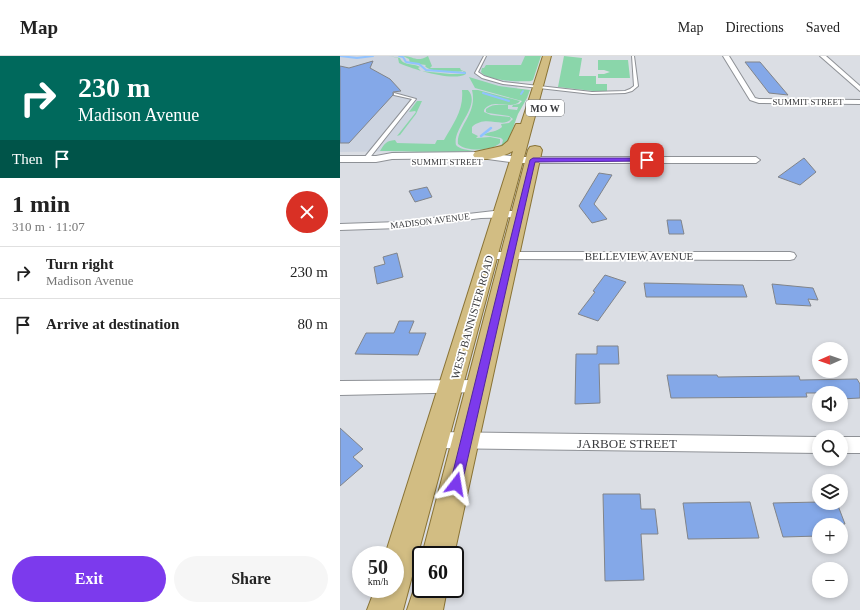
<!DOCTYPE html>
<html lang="en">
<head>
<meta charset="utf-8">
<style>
  body { margin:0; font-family:"Times New Roman",serif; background:#f6f6f6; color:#222; height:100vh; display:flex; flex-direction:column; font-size:15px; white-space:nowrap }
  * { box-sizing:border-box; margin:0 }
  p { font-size:13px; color:#767676 }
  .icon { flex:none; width:22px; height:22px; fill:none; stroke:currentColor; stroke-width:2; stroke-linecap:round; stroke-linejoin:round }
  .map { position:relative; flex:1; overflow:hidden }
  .details { display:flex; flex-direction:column; background:#fff; width:340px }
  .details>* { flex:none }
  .guide { background:#00695c; color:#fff; overflow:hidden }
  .needle { width:26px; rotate:268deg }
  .tools { position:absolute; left:472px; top:286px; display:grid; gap:8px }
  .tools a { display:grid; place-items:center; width:36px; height:36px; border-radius:50%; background:#fff; box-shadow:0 2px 6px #0003; font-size:20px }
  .speed { position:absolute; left:12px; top:490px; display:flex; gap:8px; font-size:20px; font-weight:700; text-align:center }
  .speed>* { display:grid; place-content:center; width:52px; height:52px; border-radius:50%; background:#fff; box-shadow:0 2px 6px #0003; line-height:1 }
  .speed small { font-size:10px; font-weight:400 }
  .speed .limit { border:2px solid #111; border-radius:6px; background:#fff; color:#111 }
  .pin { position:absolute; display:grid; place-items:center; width:34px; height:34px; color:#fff; margin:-17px; border-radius:8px; box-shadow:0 2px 6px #0006 }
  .me { position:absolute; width:44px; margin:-22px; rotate:14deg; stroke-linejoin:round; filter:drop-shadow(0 0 3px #0008) }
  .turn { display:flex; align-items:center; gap:14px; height:84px; padding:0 12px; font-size:18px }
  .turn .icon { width:52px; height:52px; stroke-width:2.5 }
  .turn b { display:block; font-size:28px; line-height:34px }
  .then { display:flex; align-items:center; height:38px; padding:0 12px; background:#0003; gap:8px; font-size:15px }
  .round { display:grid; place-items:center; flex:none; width:42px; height:42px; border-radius:21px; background:#f6f6f6 }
  .head { display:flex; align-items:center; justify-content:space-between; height:68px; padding:0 12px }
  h1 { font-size:24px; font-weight:700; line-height:30px }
  .button { display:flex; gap:8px; margin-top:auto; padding:8px 12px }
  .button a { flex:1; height:46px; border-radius:24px; background:#7c3aed; color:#fff; font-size:16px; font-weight:700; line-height:46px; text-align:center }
  .button a+a { background:#f6f6f6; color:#222 }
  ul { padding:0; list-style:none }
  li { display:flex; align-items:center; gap:12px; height:52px; padding:0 12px; border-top:1px solid #e0e0e0 }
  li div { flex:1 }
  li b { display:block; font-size:15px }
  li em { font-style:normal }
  header { display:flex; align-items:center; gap:24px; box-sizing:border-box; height:56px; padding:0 20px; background:#fff; border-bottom:1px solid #e0e0e0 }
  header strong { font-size:19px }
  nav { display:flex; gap:22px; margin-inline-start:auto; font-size:14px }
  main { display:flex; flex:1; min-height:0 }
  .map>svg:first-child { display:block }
</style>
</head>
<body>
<header>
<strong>Map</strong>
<nav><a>Map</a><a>Directions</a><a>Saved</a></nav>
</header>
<main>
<section class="details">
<div class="guide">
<div class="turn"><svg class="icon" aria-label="right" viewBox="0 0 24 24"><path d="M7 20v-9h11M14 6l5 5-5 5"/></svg><div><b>230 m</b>Madison Avenue</div></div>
<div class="then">Then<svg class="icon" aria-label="arrive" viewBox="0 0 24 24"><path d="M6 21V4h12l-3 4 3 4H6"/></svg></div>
</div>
<div class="head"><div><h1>1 min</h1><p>310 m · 11:07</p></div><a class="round" style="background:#d93025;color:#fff"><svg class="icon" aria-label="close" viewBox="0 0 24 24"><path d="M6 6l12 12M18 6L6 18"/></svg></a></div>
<ul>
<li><svg class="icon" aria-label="right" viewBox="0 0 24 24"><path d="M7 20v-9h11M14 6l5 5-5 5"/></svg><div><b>Turn right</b><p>Madison Avenue</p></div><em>230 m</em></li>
<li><svg class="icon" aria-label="arrive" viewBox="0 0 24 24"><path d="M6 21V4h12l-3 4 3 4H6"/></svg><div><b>Arrive at destination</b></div><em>80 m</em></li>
</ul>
<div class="button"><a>Exit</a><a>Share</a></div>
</section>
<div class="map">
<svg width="520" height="554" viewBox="0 0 520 554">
  <rect width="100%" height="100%" fill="#dbdee4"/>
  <polygon fill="#cdd4e0" points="0,0 199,0 181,21 176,35 183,35 169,77 163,88 159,90 145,94 0,96"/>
  <g fill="#8ad6aa">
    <path d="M49 0 60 2C63 10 73 7 80 11L78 12 81 15 110 18H125L123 15C115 17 89 16 85 10L86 9 70 7 69 3 63 0C74 0 76 7 88 0L92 10 90 12H120L121 14 126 16V18C113 26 72 13 59 7L58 2Z"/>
    <path d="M185 0H201L193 24 191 25C179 26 147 25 141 16L142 12H144L146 9H181Z"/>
    <polygon points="224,0 242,2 239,20 256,20 256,28 267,28 267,35 253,35 218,31"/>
    <polygon points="258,4 288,4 290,22 258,22 258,18 264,18 270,16 264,14 258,14"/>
    <path d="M129 21 159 30 190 34 187 42 178 58 168 86C155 100 63 95 40 95 45 87 46 85 55 84L57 87 95 88 97 84H104C113 68 124 54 122 34H128C142 49 112 72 116 89 124 98 153 95 162 88L163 84 161 82 143 79C150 75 157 76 162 71L161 68 169 67 173 63 169 60 148 57 146 56V53C153 47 160 49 168 49V53L177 54 178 51H172L173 49 179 48 182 45 135 32Z"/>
    <path d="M132 34H138L180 45C172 55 153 41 144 54V56L151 59 170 61 171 63C163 73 146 58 132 71V77L138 80 136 82 150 81 160 83V87C152 95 126 96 118 88 116 71 138 58 132 34Z"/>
    <polygon points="77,45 82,45 76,58 60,79 57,80 76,56 75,55 69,56"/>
  </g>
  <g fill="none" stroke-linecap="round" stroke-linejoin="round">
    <g stroke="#90c2ff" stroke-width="2">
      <polyline points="0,0 17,2 33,0"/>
      <polyline points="59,0 63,1 66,6 79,8 86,14 125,17"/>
      <polyline points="143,37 169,45"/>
      <polyline points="181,38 183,35"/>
    </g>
    <polyline stroke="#90c2ff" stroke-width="2.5" points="141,80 151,72"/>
  </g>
  <g fill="#84a8e8" stroke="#818489">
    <polygon points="33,5 30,12 50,23 61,35 53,36 53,39 9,87 0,87 0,10 9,12"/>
    <polygon points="405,6 420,6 448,39 429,37"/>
    <polygon points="464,102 476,116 460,129 438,121"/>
    <polygon points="259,117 272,119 254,148 267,163 252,167 239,150"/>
    <polygon points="87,131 92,141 75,146 69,135"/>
    <polygon points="327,164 341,164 344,178 329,178"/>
    <polygon points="57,197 63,221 37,228 34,211 45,208 43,201"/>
    <polygon points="265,219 286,226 258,265 238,258 255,236 253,235"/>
    <polygon points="304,227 403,229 407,241 306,241"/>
    <polygon points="432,228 473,232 478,244 468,243 471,250 436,248"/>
    <polygon points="59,265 74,265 69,277 86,277 78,299 15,298 26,277 54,277"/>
    <polygon points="257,290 278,290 279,308 259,308 260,347 235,348 236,298 257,298"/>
    <polygon points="327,319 377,319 378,321 459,320 460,324 517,323 520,328 520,342 501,343 501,337 466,337 467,341 331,342"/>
    <polygon points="0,372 23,393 13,401 23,410 0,430"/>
    <polygon points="263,438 300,438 301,453 315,453 318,478 301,478 304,524 265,525"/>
    <polygon points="410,446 419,482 348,483 343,447"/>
    <polygon points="479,446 497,447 505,468 479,469 479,480 443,481 433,447"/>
  </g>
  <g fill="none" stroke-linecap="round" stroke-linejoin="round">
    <defs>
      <g id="lane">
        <polygon points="144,0 146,0 138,16 144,20 163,26 252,36 285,35 290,33 294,30 292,0 294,0 298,30 292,35 285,37 252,38 163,28 142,22 135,17"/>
        <polygon points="54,37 76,43 28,104 24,104 24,102 72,43 54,39"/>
      </g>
      <g id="street">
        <polygon points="383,0 389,0 415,42 419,43 520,44 520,48 419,47 410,44"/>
        <polygon points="480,0 486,0 520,30 520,35"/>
        <polygon points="140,96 178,101 416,101 420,104 416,107 178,107 140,102 52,103 36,106 0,106 0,100 36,100 52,97"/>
        <polygon points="154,155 179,155 184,158 179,161 141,162 59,172 0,174 0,168 59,166"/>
        <polygon points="149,196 450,196 454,197 456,200 454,203 450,204 145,203 143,200 145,197"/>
        <polygon points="139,324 145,325 147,330 145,335 139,336 0,339 0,325"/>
        <polygon points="96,376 479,381 479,397 96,392 90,390 87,384 90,378"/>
        <rect x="501" y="381" width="19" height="16"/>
      </g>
      <g id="primary">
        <path d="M203 0H211L63 554H27L35 533H55V499H45L173 95C163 101 146 105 135 102L133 99 135 96 162 90 168 85 176 68H181Z"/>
        <polygon points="195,90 200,91 202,94 114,499 82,499 188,94 190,91"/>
        <polygon points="81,520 81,533 107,533 103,554 67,554 78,521"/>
      </g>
    </defs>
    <use href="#lane" stroke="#8e9196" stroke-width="2"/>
    <use href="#street" stroke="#8e9196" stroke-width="2"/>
    <use href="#primary" stroke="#897335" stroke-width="2"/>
    <use href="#lane" fill="#fff" fill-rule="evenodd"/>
    <use href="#street" fill="#fff" fill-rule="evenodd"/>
    <use href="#primary" fill="#d2bd83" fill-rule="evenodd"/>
  </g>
  <polygon fill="#7c3aed" stroke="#51269a" points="193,102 307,102 310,104 307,105 195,106 122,428 120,432 116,434 111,432 110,428 190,104"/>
  <g text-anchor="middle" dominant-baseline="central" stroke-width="3.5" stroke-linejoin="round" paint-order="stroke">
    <g font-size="9" fill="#3a3b3e" stroke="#fff">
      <text x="468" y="46">SUMMIT STREET</text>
      <text x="107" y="106">SUMMIT STREET</text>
      <text transform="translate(90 165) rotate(-7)">MADISON AVENUE</text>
    </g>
    <rect fill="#fff" stroke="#757678" stroke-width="1" x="186" y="44" width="38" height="16" rx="3"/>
    <g font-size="10" font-weight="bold" fill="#3a3b3e">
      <text x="205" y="52">MO W</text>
    </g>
    <g font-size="11" fill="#3a3b3e" stroke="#fff">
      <text x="299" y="200">BELLEVIEW AVENUE</text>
      <text transform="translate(132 261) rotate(-74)">WEST BANNISTER ROAD</text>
    </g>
    <g font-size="13" fill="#3a3b3e" stroke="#fff">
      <text x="287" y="387">JARBOE STREET</text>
    </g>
  </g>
</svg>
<div class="tools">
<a><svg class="needle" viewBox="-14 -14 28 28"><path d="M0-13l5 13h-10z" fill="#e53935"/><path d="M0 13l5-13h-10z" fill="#767676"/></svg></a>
<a><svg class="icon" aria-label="sound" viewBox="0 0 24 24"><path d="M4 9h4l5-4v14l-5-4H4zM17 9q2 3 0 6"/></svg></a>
<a><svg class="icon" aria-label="search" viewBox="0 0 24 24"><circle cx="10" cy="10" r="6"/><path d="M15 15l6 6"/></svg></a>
<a><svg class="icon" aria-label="layers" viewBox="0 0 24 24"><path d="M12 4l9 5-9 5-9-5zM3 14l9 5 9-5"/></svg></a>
<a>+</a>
<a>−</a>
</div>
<div class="speed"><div>50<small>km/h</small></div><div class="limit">60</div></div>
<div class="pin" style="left:307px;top:104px;background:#d93025"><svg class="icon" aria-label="arrive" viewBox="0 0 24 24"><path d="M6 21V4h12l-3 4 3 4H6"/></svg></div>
<svg class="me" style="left:116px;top:428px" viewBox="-20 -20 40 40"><path d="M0-17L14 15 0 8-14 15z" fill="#7c3aed" stroke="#fff" stroke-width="4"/></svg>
</div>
</main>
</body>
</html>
